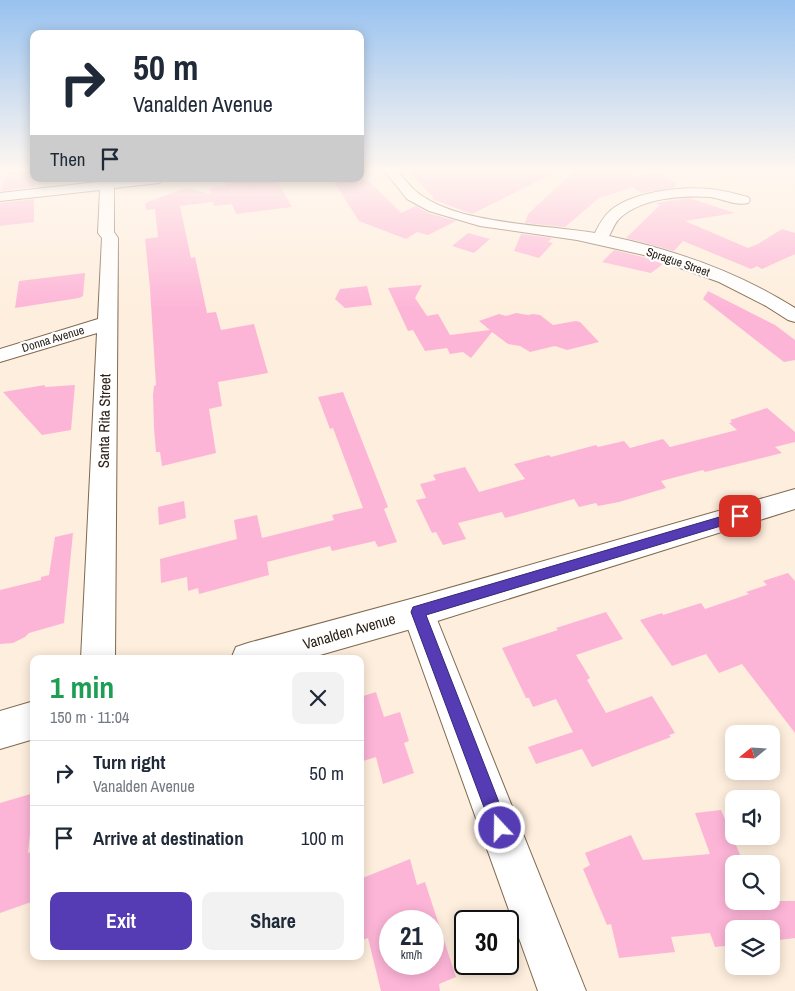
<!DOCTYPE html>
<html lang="en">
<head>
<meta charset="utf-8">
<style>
  body { margin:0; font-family:"Archivo Narrow",sans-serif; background:#f2f2f3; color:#1f2937; height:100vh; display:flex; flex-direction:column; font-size:19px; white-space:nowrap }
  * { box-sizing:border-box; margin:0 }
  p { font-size:16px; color:#747a83 }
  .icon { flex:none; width:28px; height:28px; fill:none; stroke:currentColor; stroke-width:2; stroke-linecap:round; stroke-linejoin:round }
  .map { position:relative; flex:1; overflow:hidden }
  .panel { position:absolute; left:30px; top:655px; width:334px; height:305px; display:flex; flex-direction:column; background:#fff; border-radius:10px; box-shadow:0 2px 12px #0003 }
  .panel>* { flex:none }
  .hud { position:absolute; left:30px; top:30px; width:334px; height:152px; border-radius:10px; box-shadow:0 2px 12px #0003; background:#fff; color:#1f2937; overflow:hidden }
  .needle { width:32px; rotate:252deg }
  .tools { position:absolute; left:725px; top:725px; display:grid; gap:10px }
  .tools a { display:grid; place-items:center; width:55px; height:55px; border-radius:10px; background:#fff; box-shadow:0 2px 12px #0003; font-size:25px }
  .speed { position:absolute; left:379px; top:910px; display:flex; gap:10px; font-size:25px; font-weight:700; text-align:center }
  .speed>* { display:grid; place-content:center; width:65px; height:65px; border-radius:50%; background:#fff; box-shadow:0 2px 12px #0003; line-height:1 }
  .speed small { font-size:12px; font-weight:400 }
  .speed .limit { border:2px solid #111; border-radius:8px; background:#fff; color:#111 }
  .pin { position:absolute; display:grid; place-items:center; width:42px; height:42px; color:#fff; margin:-21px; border-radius:10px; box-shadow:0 2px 8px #0006 }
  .me { position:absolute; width:55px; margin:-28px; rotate:339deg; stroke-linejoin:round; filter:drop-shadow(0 0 4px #0008) }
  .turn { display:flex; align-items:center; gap:18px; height:105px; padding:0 20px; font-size:22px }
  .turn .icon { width:65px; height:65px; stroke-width:2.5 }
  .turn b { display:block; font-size:35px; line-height:42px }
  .then { display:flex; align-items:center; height:48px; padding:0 20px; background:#0003; gap:10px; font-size:19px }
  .round { display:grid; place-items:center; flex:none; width:52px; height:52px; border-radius:10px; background:#f2f2f3 }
  .summary { display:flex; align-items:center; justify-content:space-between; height:85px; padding:0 20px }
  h1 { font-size:30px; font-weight:700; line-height:38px; color:#1e9e55 }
  .button { display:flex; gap:10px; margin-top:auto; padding:10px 20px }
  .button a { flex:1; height:58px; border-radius:10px; background:#553cb4; color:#fff; font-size:20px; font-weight:700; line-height:58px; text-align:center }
  .button a+a { background:#f2f2f3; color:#1f2937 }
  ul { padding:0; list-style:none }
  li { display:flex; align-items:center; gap:15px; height:65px; padding:0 20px; border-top:1px solid #e0e1e3 }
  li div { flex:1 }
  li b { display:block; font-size:19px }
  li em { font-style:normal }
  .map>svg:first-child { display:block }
</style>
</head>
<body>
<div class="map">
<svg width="795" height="991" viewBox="0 0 795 991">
  <rect width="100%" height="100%" fill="#feeedd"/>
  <g fill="#fdb5d7" fill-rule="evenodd">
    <polygon points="34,170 34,187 0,191 8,172"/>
    <polygon points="407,170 560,170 472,214 432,199 434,198"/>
    <polygon points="575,170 630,170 630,177 658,173 676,183 674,188 642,193 631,186 631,188 599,198 565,227 525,223 528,214"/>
    <polygon points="243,179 244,182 276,179 292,207 236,214 232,204 214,206 213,202 180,206 191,258 195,257 207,313 216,312 221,330 254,324 268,373 218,382 222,406 209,409 216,453 162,466 160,452 156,452 154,428 153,395 154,386 156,385 150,288 145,239 158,237 155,209 146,210 145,203 186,188 211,194 209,188 226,186 225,182"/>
    <polygon points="332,179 367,179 401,213 416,206 428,213 456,221 428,235 417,232 406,239 359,221"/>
    <polygon points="689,198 735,213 685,221 748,248 758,244 782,229 795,233 795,254 762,269 757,266 751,269 683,241 674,251 626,238 660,205 656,203"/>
    <polygon points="34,199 34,222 0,226 0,203"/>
    <polygon points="468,233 490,239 474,253 452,246"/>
    <polygon points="521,234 552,238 548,242 553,243 539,258 514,251"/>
    <polygon points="614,250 643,257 663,264 651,273 602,262"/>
    <polygon points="85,273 83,296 79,298 15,308 19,281"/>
    <polygon points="422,285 415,298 427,316 438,314 450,335 490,330 479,321 499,314 506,316 516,313 528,315 533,314 540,315 553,325 576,321 580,322 599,342 567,350 555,346 530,352 520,346 508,344 492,332 471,358 463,352 450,354 447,348 425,351 413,330 408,331 388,288"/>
    <polygon points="367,286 372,305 345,308 335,299 340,289"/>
    <polygon points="708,291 775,325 795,340 795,360 784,362 703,299"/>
    <polygon points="45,385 45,387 75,385 71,430 42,435 3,392"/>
    <polygon points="343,392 388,507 384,509 397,542 378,547 375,541 332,551 330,546 267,562 269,575 199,594 198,588 188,591 187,577 161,583 160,559 237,539 234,520 257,515 262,538 334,520 332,515 363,508 333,428 330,429 318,397"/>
    <polygon points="767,408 795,432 795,442 775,447 782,453 705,472 703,470 661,481 666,488 619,502 598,506 596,503 579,507 574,499 505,518 502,512 458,523 466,539 443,545 436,532 432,533 416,500 426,498 420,484 436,480 433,475 465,467 479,492 525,479 514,464 549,455 551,457 596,445 598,447 624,441 630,448 663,439 670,447 737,430 729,423 732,422 730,420"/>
    <polygon points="184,501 186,518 159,525 158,507"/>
    <polygon points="73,533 64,623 29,633 25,637 13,643 0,644 0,590 41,580 41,577 49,575 55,537"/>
    <polygon points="788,573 795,581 795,733 742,664 719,673 706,654 672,666 640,620 662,613 663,615 701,603 705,609 749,594 746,592 767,585 763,581"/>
    <polygon points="606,612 623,639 576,655 590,678 587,680 606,713 652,696 675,733 669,735 671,737 592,767 582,749 536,764 528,747 573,732 556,699 533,707 529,698 526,698 502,648 558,630 556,628"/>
    <polygon points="376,692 384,717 400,712 409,741 404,743 414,773 383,784 376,757 360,762 360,697"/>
    <polygon points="34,793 28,853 34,851 34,901 0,913 0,803"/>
    <polygon points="721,810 744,864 734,864 734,901 795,901 795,938 771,941 771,929 734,929 734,945 715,947 710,933 671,937 675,952 619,958 611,924 607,925 583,869 590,865 585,853 631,835 643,860 710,854 695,813"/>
    <path d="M410 859 417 885 425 882 456 977 439 984 440 991H381L368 938 360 941V879ZM390 921H432V964H390Z"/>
  </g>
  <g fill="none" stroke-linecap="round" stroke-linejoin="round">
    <defs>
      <g id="minor">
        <path d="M384 170H397C404 178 410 187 418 193 460 225 543 224 595 233 599 225 603 217 610 211 631 192 682 186 710 189 723 190 736 194 748 197L750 200 748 203C736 206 723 199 710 197 683 195 643 198 621 217 615 222 613 229 609 236 675 250 738 272 795 308V322L788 320 766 306 719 282 644 255 577 240 480 226 429 211 407 199Z"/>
        <polygon points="124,179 166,179 159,183 114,188 114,232 118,238 115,659 81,659 97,333 0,362 0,349 98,319 102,238 98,233 100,190 0,201 0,193"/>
        <polygon points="418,597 430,602 434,612 586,991 538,991 402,612 406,602"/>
      </g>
      <g id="major">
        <polygon points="795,489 795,509 418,627 306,659 231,659 236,647 248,643 418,597"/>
        <polygon points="34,701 34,739 0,749 0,711"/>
      </g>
    </defs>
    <use href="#minor" stroke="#7f6950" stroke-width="2"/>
    <use href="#major" stroke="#7f6950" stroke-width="2"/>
    <use href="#minor" fill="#fff" fill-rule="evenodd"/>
    <use href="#major" fill="#fff" fill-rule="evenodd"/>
  </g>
  <linearGradient id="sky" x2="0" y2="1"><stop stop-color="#98c2f0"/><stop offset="0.55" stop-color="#fff7f0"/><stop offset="1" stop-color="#fff7f0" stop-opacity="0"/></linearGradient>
  <rect width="795" height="309" fill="url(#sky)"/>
  <polygon fill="#553cb4" stroke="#372775" points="740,511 744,513 745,516 744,519 426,615 509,828 507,834 500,837 494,834 411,612 413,607"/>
  <g text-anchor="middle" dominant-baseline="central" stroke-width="4.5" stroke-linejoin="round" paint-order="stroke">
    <g font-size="12" fill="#2b2117" stroke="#fff">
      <text transform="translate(678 262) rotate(19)">Sprague Street</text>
      <text transform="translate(53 339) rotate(-17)">Donna Avenue</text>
    </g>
    <g font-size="15" fill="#2b2117" stroke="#fff">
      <text transform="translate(104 421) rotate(-89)">Santa Rita Street</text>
      <text transform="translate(349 631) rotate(-16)">Vanalden Avenue</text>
    </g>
  </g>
</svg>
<div class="tools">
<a><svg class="needle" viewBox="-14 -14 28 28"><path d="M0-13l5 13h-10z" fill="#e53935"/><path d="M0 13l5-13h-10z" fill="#747a83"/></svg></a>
<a><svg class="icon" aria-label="sound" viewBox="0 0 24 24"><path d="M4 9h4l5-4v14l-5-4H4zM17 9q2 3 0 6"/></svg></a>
<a><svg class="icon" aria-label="search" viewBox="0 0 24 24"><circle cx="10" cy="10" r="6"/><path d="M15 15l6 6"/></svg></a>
<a><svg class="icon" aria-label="layers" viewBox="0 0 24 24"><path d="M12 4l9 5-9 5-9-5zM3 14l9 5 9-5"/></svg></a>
</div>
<div class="speed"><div>21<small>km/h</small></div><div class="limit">30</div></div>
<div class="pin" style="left:740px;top:516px;background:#d93025"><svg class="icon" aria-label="arrive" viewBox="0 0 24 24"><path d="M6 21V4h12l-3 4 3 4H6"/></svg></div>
<svg class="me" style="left:500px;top:828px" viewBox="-20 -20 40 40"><circle r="17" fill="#553cb4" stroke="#fff" stroke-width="3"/><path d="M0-11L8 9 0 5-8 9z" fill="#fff"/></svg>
<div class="hud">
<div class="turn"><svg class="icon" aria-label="right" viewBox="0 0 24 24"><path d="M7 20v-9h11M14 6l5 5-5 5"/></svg><div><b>50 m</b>Vanalden Avenue</div></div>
<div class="then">Then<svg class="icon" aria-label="arrive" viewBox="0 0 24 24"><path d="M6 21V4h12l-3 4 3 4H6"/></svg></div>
</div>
<section class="panel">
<div class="summary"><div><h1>1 min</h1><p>150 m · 11:04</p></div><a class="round"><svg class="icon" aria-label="close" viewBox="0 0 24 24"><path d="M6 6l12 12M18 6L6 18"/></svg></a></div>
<ul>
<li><svg class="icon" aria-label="right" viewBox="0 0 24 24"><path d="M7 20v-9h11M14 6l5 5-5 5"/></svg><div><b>Turn right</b><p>Vanalden Avenue</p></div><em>50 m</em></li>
<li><svg class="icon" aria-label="arrive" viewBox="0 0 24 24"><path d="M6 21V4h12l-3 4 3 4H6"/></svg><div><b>Arrive at destination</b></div><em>100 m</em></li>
</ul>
<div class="button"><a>Exit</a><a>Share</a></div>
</section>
</div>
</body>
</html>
